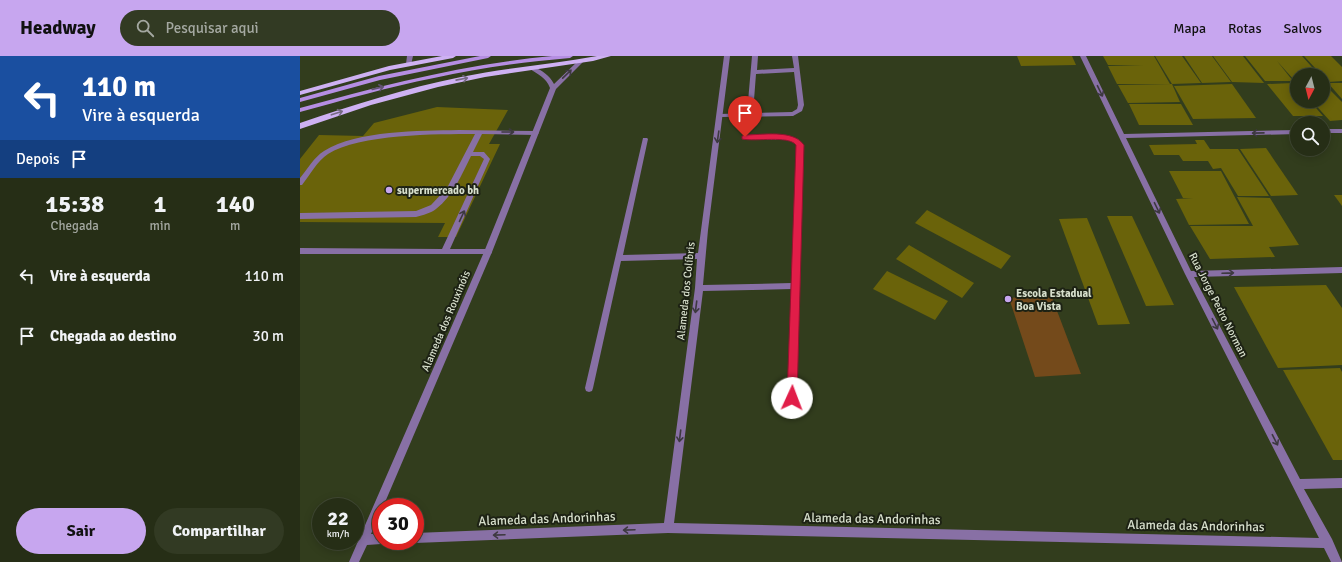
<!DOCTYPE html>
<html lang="pt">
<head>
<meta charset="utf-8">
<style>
  body { margin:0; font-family:Signika,sans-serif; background:#323a23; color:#f1f3f6; height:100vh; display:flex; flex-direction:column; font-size:15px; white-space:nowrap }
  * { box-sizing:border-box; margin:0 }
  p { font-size:13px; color:#a4a8a1 }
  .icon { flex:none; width:22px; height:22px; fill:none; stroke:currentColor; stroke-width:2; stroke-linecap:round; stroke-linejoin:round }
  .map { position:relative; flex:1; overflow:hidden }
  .details { display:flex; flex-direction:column; background:#262e16; width:300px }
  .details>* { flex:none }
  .guide { background:#1a4fa0; color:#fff; overflow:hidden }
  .needle { width:26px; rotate:187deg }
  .fabs { position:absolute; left:990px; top:12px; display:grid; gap:8px }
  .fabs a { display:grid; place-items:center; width:40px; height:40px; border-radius:50%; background:#262e16; box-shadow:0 2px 10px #0003,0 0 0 1px #424a35; font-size:20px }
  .speed { position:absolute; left:12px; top:442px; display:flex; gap:8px; font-size:20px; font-weight:700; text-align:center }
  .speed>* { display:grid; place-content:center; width:52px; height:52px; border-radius:50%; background:#262e16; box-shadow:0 2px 10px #0003,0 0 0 1px #424a35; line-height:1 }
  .speed small { font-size:10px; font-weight:400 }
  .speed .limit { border:6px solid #d22; background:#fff; color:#111 }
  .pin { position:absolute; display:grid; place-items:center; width:34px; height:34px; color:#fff; margin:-41px -17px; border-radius:50% 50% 50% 0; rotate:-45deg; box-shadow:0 0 4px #0007 }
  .pin .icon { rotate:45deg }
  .me { position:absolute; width:44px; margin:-22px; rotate:2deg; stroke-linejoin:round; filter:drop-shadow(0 0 3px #0008) }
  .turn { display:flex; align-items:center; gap:14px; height:84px; padding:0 16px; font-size:18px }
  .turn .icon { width:52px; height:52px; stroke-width:2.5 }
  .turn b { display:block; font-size:28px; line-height:34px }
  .then { display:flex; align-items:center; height:38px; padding:0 16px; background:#0003; gap:8px; font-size:15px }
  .eta { display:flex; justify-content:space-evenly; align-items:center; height:68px; text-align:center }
  .eta b { font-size:24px; font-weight:700; line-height:28px }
  .action { display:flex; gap:8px; margin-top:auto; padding:8px 16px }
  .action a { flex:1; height:46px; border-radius:24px; background:#c7a6ef; color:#111; font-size:16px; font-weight:700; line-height:46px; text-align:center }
  .action a+a { background:#323a23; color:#f1f3f6 }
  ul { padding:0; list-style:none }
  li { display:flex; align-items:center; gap:12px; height:60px; padding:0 16px }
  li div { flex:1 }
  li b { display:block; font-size:15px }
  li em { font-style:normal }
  header { display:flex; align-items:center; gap:24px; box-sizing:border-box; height:56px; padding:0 20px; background:#c7a6ef; color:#111 }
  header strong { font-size:19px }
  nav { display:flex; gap:22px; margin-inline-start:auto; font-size:14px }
  .search { width:280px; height:36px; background:#323a23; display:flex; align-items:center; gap:10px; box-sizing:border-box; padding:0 14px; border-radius:22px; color:#a4a8a1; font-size:15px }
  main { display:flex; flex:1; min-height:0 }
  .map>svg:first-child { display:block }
</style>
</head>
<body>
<header>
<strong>Headway</strong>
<div class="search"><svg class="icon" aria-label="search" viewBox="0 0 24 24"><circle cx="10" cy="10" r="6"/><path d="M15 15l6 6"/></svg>Pesquisar aqui</div>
<nav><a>Mapa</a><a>Rotas</a><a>Salvos</a></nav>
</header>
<main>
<section class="details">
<div class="guide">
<div class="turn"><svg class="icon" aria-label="left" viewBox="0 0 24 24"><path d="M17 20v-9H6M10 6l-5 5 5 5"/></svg><div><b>110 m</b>Vire à esquerda</div></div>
<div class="then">Depois<svg class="icon" aria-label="arrive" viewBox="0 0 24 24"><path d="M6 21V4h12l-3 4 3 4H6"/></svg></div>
</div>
<div class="eta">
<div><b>15:38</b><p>Chegada</p></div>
<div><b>1</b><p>min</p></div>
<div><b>140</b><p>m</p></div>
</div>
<ul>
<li><svg class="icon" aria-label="left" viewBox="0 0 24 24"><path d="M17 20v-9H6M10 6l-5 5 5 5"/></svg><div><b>Vire à esquerda</b></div><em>110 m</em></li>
<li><svg class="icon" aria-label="arrive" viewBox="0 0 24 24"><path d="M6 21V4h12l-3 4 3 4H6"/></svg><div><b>Chegada ao destino</b></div><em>30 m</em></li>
</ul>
<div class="action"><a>Sair</a><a>Compartilhar</a></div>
</section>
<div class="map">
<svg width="1042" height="506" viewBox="0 0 1042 506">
  <rect width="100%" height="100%" fill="#323d1d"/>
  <polygon fill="#744a1b" points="751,239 781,318 735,321 709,242"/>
  <g fill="#6a630a">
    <polygon points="717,0 772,0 776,9 721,10"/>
    <polygon points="803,0 854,0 870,28 817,28 808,10 843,9 808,9"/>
    <polygon points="855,0 882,0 901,27 872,28"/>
    <polygon points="884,0 912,0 931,26 902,27"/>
    <polygon points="913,0 943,0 964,27 932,26"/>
    <polygon points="945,0 1002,0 1019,19 997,19 997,25 995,25 977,5 993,25 965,25"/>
    <polygon points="1004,0 1031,0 1042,11 1042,25 1028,26"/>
    <polygon points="993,27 997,31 997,45 1010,45 1023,60 993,60 967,28"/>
    <polygon points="1023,27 1042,46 1042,64 1030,65 1012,45 1023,45"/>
    <polygon points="1028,27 1042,27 1042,43"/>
    <polygon points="872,28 880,46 828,47 818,29"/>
    <polygon points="932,28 956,62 893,63 874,30"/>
    <polygon points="829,48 881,48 893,69 839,69"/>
    <polygon points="137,51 208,54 189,88 200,88 156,181 138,181 145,167 0,166 0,103 19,79 63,80 74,67"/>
    <polygon points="895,84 904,84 910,93 938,93 969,140 938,140 921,112 913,113 908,105 883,105 879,99 854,99 849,89 897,88"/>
    <polygon points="966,92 998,139 971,140 940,93"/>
    <polygon points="869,115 921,115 949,168 889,169 876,143 893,142 883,142"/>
    <polygon points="1034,139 1042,139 1042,150"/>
    <polygon points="937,141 970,142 999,189 969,191 975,201 910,203 890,170 953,170"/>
    <polygon points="627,154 711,200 701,213 615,167"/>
    <polygon points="807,160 832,160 874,249 846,250"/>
    <polygon points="787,162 830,268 798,269 759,163"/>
    <polygon points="609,189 674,227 662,242 596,203"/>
    <polygon points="587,215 648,245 635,264 573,233"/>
    <polygon points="1026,229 1042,252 1042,309 978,312 934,231"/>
    <polygon points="1040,312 1042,316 1042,404 1033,404 983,314"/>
  </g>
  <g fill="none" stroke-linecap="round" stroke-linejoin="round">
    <g fill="#8870a5" fill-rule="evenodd">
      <polygon points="107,0 113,0 111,9 106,8"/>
      <path d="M452 0H458L457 14 494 12 492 0H498L504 49 502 55 493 60 419 61 418 60 421 58 447 57ZM494 16 498 49 497 53 492 56 453 57 456 18Z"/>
      <path d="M159 74 236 75 239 77 236 79 182 78 173 96H184L190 103 150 193H188L191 194 192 196 191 198H0V192L142 193 184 103 180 100H171C162 118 153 140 136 153 131 157 123 159 116 161L0 163V157L116 155 131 149 147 132 175 78C137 78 59 78 28 98 17 105 10 119 2 129H0V122C7 114 14 101 24 95 58 74 119 75 159 74Z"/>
    </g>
    <g fill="#8870a5" fill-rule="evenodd">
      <polygon points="424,0 430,0 408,174 403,229 492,227 497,89 494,86 486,84 445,83 442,81 445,79 486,80 498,83 503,89 496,342 495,345 492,346 489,345 488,342 492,233 403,235 374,467 1019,482 885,218 780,0 786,0 824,78 997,74 997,78 826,82 891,215 1042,211 1042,217 894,221 1000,423 1042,422 1042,432 1004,433 1032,483 1042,506 1031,506 1024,492 368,477 115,487 111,486 115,485 115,477 364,467 395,232 397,203 321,205 293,332 292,335 289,336 286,335 285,332 343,82 347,82 348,83 323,199 398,197"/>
      <path d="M279 4 284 5 256 33 192 196 83 451H81V455L71 478H81V485H85V487L81 488 67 489 59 506H49L184 196 250 32C246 21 238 19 229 12L234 11C243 15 249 19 254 28Z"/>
      <rect x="1023" y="73" width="19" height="4"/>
    </g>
    <g fill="#b58ee2" fill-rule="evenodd">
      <polygon points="180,0 191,0 188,2 80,24 0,46 0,42 79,20"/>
      <path d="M252 0H273L270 2C224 6 179 12 134 22 88 31 44 44 0 56V52C83 29 166 8 252 0Z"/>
    </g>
    <g fill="#ceb1f2" fill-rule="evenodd">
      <polygon points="142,0 156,0 153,2 90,14 0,39 0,35 89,10"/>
      <path d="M297 0H311L293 5 185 21 138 31 71 49 0 73V67C53 49 106 32 161 21 206 12 252 8 297 0Z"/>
    </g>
  </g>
  <defs><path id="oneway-shaft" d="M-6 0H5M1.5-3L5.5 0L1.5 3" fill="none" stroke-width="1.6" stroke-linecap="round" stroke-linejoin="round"/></defs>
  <g stroke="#3d3940">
    <use href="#oneway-shaft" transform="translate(267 18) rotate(-44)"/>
    <use href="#oneway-shaft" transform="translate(800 35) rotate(64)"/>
    <use href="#oneway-shaft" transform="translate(208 76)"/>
    <use href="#oneway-shaft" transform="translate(958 77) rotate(179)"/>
    <use href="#oneway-shaft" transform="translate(418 81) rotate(98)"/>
    <use href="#oneway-shaft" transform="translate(857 152) rotate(64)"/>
    <use href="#oneway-shaft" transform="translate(162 160) rotate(-65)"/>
    <use href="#oneway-shaft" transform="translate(928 217) rotate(-2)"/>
    <use href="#oneway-shaft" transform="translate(396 251) rotate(97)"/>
    <use href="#oneway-shaft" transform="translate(915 268) rotate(63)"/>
    <use href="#oneway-shaft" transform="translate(380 380) rotate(97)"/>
    <use href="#oneway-shaft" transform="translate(975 384) rotate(63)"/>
    <use href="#oneway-shaft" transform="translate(329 474) rotate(178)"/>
    <use href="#oneway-shaft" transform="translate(199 479) rotate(178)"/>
  </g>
  <g stroke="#766a83">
    <use href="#oneway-shaft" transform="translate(162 23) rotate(-11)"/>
    <use href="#oneway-shaft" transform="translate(37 57) rotate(-18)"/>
  </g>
  <use stroke="#615371" href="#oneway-shaft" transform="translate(78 32) rotate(-13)"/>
  <path fill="#e11d48" stroke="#92132f" d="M445 79C462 79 493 73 504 89L497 342 496 346 492 347 489 346 487 342 496 89C488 79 456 86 442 83V80Z"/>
  <g fill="#c7a6ef" stroke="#1d2214" stroke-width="1.5">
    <circle cx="89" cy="134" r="4"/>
    <circle cx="708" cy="243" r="4"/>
  </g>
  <g text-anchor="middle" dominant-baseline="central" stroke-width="4" stroke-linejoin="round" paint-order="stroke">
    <g font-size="11" font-weight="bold" fill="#d7dfcc" stroke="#1d2214" text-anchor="start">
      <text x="97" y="134">supermercado bh</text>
      <text x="716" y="237">Escola Estadual<tspan x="716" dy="13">Boa Vista</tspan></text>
    </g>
    <g font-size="11" fill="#d7dfcc" stroke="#1d2214">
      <text transform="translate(386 235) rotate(-84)">Alameda dos Colíbris</text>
      <text transform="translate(918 249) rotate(63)">Rua Jorge Pedro Norman</text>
      <text transform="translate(146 265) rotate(-67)">Alameda dos Rouxinóis</text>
    </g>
    <g font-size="13" fill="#d7dfcc" stroke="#1d2214">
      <text transform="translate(247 463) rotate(-2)">Alameda das Andorinhas</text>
      <text transform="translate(572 463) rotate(1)">Alameda das Andorinhas</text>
      <text transform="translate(896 470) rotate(1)">Alameda das Andorinhas</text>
    </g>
  </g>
</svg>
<div class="fabs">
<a><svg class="needle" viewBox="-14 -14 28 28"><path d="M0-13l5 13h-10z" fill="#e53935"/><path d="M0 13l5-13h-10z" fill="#a4a8a1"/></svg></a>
<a><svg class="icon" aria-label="search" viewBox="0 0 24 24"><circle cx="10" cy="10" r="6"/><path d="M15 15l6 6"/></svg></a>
</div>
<div class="speed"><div>22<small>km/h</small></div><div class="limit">30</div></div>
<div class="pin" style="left:445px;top:81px;background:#d93025"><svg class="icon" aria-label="arrive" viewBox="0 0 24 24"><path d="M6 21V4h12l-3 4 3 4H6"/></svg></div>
<svg class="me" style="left:492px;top:342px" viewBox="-20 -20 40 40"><circle r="19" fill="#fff"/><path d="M0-13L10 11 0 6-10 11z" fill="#e11d48"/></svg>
</div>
</main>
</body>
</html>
